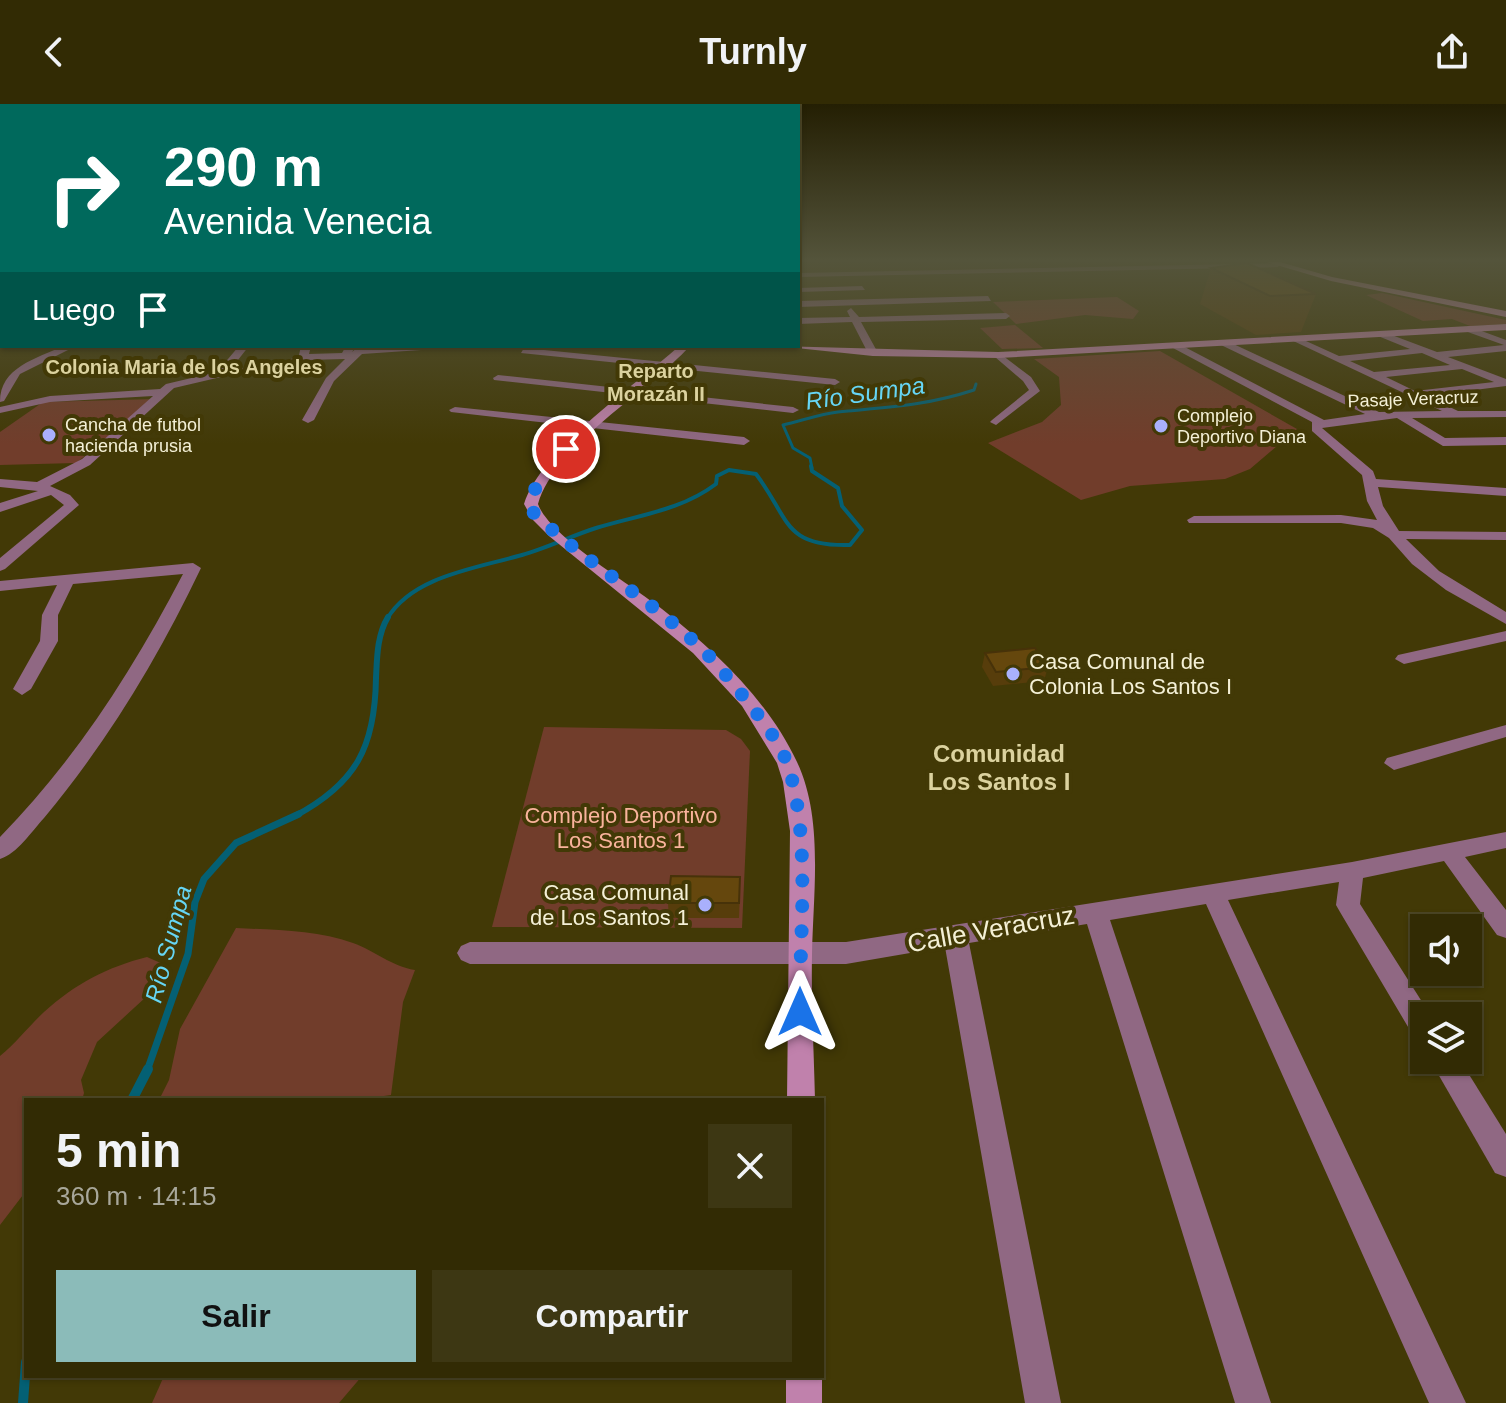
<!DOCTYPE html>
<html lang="es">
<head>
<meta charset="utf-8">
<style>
  body { margin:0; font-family:Arial,sans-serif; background:#3d3713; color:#f1f3f6; height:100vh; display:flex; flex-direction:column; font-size:30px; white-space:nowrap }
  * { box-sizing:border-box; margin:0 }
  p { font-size:26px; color:#a8a79a }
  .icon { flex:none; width:44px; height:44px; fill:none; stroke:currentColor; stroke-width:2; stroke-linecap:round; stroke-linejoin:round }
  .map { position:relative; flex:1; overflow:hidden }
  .panel { position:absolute; left:24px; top:994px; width:800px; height:280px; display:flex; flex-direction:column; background:#322b04; border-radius:0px; box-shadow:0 2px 6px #0004,0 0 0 2px #4d4726 }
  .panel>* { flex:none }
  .guide { position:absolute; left:0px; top:0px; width:800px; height:244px; box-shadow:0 2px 6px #0004,0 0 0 2px #4d4726; background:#00695c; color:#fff; overflow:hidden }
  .controls { position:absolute; left:1410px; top:810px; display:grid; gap:16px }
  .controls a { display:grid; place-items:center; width:72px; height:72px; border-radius:0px; background:#322b04; box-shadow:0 2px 6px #0004,0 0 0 2px #4d4726; font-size:40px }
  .pin { position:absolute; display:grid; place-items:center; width:68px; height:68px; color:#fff; margin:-34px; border:4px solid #fff; border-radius:50%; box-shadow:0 2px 8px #0007 }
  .me { position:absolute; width:88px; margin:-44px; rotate:0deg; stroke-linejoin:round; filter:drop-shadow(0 0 6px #0008) }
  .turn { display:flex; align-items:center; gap:28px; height:168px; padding:0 32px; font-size:36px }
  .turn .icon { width:104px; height:104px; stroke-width:2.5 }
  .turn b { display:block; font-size:56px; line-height:68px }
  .then { display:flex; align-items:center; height:76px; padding:0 32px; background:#0003; gap:16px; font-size:30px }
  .round { display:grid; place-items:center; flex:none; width:84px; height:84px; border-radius:0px; background:#3d3713 }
  .overview { display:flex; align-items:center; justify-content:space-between; height:136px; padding:0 32px }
  h1 { font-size:48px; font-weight:700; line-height:60px }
  .primary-button { display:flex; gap:16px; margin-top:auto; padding:16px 32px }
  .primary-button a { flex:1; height:92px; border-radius:0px; background:#8bbbb9; color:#111; font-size:32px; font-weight:700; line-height:92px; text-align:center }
  .primary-button a+a { background:#3d3713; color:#f1f3f6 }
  header { display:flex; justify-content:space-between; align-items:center; height:104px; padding:0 32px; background:#322b04; font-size:36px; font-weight:700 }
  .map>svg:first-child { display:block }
</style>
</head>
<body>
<header><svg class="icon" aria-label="back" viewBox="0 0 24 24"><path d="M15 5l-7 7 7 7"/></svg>Turnly<svg class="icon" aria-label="share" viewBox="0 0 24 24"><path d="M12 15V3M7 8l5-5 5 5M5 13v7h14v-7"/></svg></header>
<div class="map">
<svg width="1506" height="1299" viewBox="0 0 1506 1299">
  <rect width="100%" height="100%" fill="#423906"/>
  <g fill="#713d2b">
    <polygon points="1382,189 1506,216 1506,220 1470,222 1452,215 1423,217 1366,191"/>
    <polygon points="1117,193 1139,207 1133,215 1085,211 1016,220 993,198"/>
    <polygon points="1015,221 1043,244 1002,245 980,224"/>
    <polygon points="1160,247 1297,325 1250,365 1225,375 1130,382 1081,396 988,339 1042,318 1061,301 1059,273 1034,255"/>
    <polygon points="155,295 76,359 0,361 0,328 43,298"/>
    <polygon points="544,623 726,626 741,635 750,647 742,824 492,823"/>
    <path d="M236 824C274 826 317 826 353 839 375 847 391 862 415 866L403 898 391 991 384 992V996H159L169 976 180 925Z"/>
    <path d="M147 853 163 860 159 881 97 938 81 976 84 989 82 996H26V1087L0 1121V952C16 939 29 922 44 908 75 880 107 863 147 853Z"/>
    <polygon points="164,1272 362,1272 339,1299 152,1299"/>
  </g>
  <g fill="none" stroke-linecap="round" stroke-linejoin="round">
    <path stroke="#046074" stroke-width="3" d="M812 364 810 354 793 344 783 321C801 317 820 310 838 308 888 303 925 302 974 286L976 280"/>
    <path stroke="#046074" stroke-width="4" d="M387 515C412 472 477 464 522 451 547 444 571 432 596 424 638 411 680 407 716 380L717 372 729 366 756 370C790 415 783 443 850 441L862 426 842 402 838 384 812 367 811 362"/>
    <path stroke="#046074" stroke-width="6" d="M295 712C357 679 375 642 376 574 377 554 377 531 388 513"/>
    <polyline stroke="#046074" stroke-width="7" points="147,967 188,850 195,798 204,775 236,739 299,710"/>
    <g stroke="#046074" stroke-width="10">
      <polyline points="132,996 148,965"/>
      <polyline points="23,1299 26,1258"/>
    </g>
    <g fill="#906883" fill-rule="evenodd">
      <polygon points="1281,159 1278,163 798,173 798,169"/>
      <polygon points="862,182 865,186 798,188 798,184"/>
      <polygon points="988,192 991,197 798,203 798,197"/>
      <polygon points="851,204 859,213 1006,209 1010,212 1006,215 861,218 878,249 873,252 868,249 852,218 798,220 798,214 850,213 847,207"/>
      <path d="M1468 222 1506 236V247L1448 253 1506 275V282L1427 292 1458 307H1506V313L1412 314 1445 334 1506 333V341L1443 342 1397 314 1322 324 1373 367 1376 375 1506 384V392L1378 383 1383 402 1399 427 1506 428V436L1406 435 1439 467 1506 508V520L1446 486 1412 460 1389 434 1373 424 1341 419H1189L1187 416 1194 412 1341 411 1377 416 1367 397 1362 371 1312 327V318L1173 244V240H1179L1324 316 1365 310 1221 241V237H1227L1379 308 1442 307 1287 234 1295 232 1339 252 1410 245 1378 232 1381 227 1437 248 1504 241 1465 227ZM1422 249 1450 261 1374 268 1350 257ZM1462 265 1494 278 1415 287 1386 273Z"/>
      <path d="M63 242H76L20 270 4 297 0 298C0 263 36 255 63 242Z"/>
      <polygon points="239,242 249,242 230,266 287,257 299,251 301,242 311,242 309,250 342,249 346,242 356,242 352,248 359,242 508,243 503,246 421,246 362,250 334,277 314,316 308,319 302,316 326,274 345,255 306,256 290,263 221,273 174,284 90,361 50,382 70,391 79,401 5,465 0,467 0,454 64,401 51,391 0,408 0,399 38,387 0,383 0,375 37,378 82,355 153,292 50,298 0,309 0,303 50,292 160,285 166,280 217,268"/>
      <polygon points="524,244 835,275 840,278 835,281 521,249"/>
      <polygon points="998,248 1031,273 1040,287 996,321 990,318 992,316 1029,286 1023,277 995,253"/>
      <polygon points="498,271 793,303 799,306 793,309 494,276 493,274"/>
      <polygon points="455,303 744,333 750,337 744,341 451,308 449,306"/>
      <path d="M193 459 201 464C158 554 108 637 44 714 32 727 17 750 0 755V733C76 655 133 566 183 470L73 480 58 511V537L31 585 22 591 13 585 40 537 42 511 57 481 0 487V477Z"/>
      <polygon points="1506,527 1506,537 1404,560 1395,555 1398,551"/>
      <polygon points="1506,621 1506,633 1394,666 1384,659 1387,654"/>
      <polygon points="1506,728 1506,744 1465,753 1506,806 1506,834 1497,831 1444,757 1363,774 1360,800 1431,912 1424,912 1424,936 1414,933 1340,808 1336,801 1339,778 1228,796 1466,1299 1429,1299 1206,800 1110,816 1271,1299 1235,1299 1087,820 969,839 1061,1299 1025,1299 945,843 846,860 470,860 461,856 457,849 461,842 470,838 846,838 1352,758"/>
      <polygon points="1430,956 1460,956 1506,1030 1506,1073 1495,1069"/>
    </g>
    <g fill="#c081ac" fill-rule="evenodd">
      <polygon points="1267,158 1280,158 1332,173 1506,207 1506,213 1331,177"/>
      <rect x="0" y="201" width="2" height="6"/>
      <polygon points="1506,220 1506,226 998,254 873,252 777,242 998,248"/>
      <path d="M679 242H690C648 288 556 340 538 400 549 432 633 482 662 505 715 547 768 596 797 658 824 715 813 790 812 851 811 899 814 948 815 996H787L790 727 783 678 777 659 742 602 693 549 549 432 533 416 524 400C543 343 634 283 679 242Z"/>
      <rect x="786" y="1272" width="36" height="27"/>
    </g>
  </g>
  <g fill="#573d0b">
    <polygon points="1211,164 1316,190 1301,228 1256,231 1200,200"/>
    <polygon points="985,549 1048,563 1044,577 993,582 982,563"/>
    <polygon points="740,787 739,814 669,814 668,799"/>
  </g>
  <g fill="#65470d" stroke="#473209" stroke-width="2">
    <polygon points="1247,159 1316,190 1270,192 1211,164"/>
    <polygon points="1035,544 1048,563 996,568 985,549"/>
    <polygon points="671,772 740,773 739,799 668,799"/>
  </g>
  <linearGradient id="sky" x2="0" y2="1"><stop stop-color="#241f03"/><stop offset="0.46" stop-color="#54543b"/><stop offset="1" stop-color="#54543b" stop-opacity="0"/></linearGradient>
  <rect width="1506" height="340" fill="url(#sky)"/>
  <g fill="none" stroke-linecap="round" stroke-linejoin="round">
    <path stroke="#1a73e8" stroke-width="14" stroke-dasharray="0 25.2" d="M566 345 532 389 533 408C587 461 655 497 708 551 725 569 740 588 755 607 768 624 783 644 789 665 811 736 799 833 800 908"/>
  </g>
  <g fill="#a9b0fc" stroke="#423906" stroke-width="3">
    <circle cx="1161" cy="322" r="8"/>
    <circle cx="49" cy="331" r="8"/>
    <circle cx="1013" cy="570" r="8"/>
    <circle cx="705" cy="801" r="8"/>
  </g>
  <g text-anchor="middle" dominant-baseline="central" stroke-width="8" stroke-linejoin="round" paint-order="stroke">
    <g font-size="18" fill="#f4f0d6" stroke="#423906">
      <text transform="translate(1413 295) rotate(-2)">Pasaje Veracruz</text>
    </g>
    <g font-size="18" fill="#f4f0d6" stroke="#423906" text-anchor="start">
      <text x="1177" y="312">Complejo<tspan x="1177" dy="21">Deportivo Diana</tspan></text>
      <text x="65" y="321">Cancha de futbol<tspan x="65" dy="21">hacienda prusia</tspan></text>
    </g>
    <g font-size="20" font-weight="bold" fill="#dbd29f" stroke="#423906">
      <text x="184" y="263">Colonia Maria de los Angeles</text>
      <text x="656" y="267">Reparto<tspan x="656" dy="23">Morazán II</tspan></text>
    </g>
    <g font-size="22" fill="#f4f0d6" stroke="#423906" text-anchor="start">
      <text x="1029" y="557">Casa Comunal de<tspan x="1029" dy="25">Colonia Los Santos I</tspan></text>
      <text x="689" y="788" text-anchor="end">Casa Comunal<tspan x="689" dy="25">de Los Santos 1</tspan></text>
    </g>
    <g font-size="22" fill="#f9b39c" stroke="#423906">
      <text x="621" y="711">Complejo Deportivo<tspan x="621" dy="25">Los Santos 1</tspan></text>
    </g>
    <g font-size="24" font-style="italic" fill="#66d6f5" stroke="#423906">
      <text transform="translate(865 289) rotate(-8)">Río Sumpa</text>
      <text transform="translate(168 840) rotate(-75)">Río Sumpa</text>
    </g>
    <g font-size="24" font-weight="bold" fill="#dbd29f" stroke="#423906">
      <text x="999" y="649">Comunidad<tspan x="999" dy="28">Los Santos I</tspan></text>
    </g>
    <g font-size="26" fill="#f4f0d6" stroke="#423906">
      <text transform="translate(991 825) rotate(-10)">Calle Veracruz</text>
    </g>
  </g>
</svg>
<div class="controls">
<a><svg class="icon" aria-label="sound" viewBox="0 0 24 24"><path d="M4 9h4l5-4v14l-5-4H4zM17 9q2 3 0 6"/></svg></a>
<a><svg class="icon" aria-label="layers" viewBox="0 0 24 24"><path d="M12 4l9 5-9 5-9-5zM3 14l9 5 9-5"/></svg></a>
</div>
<div class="pin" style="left:566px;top:345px;background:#d93025"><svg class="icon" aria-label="arrive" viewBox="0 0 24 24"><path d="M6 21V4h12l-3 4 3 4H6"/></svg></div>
<svg class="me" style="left:800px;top:908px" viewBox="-20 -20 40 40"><path d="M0-17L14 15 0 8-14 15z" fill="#1a73e8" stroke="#fff" stroke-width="4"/></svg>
<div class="guide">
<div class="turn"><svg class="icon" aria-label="right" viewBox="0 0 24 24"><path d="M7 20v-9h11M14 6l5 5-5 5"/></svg><div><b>290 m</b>Avenida Venecia</div></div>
<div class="then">Luego<svg class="icon" aria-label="arrive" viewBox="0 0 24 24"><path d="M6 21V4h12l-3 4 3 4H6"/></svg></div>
</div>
<section class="panel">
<div class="overview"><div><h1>5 min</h1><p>360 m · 14:15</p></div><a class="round"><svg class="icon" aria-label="close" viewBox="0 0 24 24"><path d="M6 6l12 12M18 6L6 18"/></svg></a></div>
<div class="primary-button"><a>Salir</a><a>Compartir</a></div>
</section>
</div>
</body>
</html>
